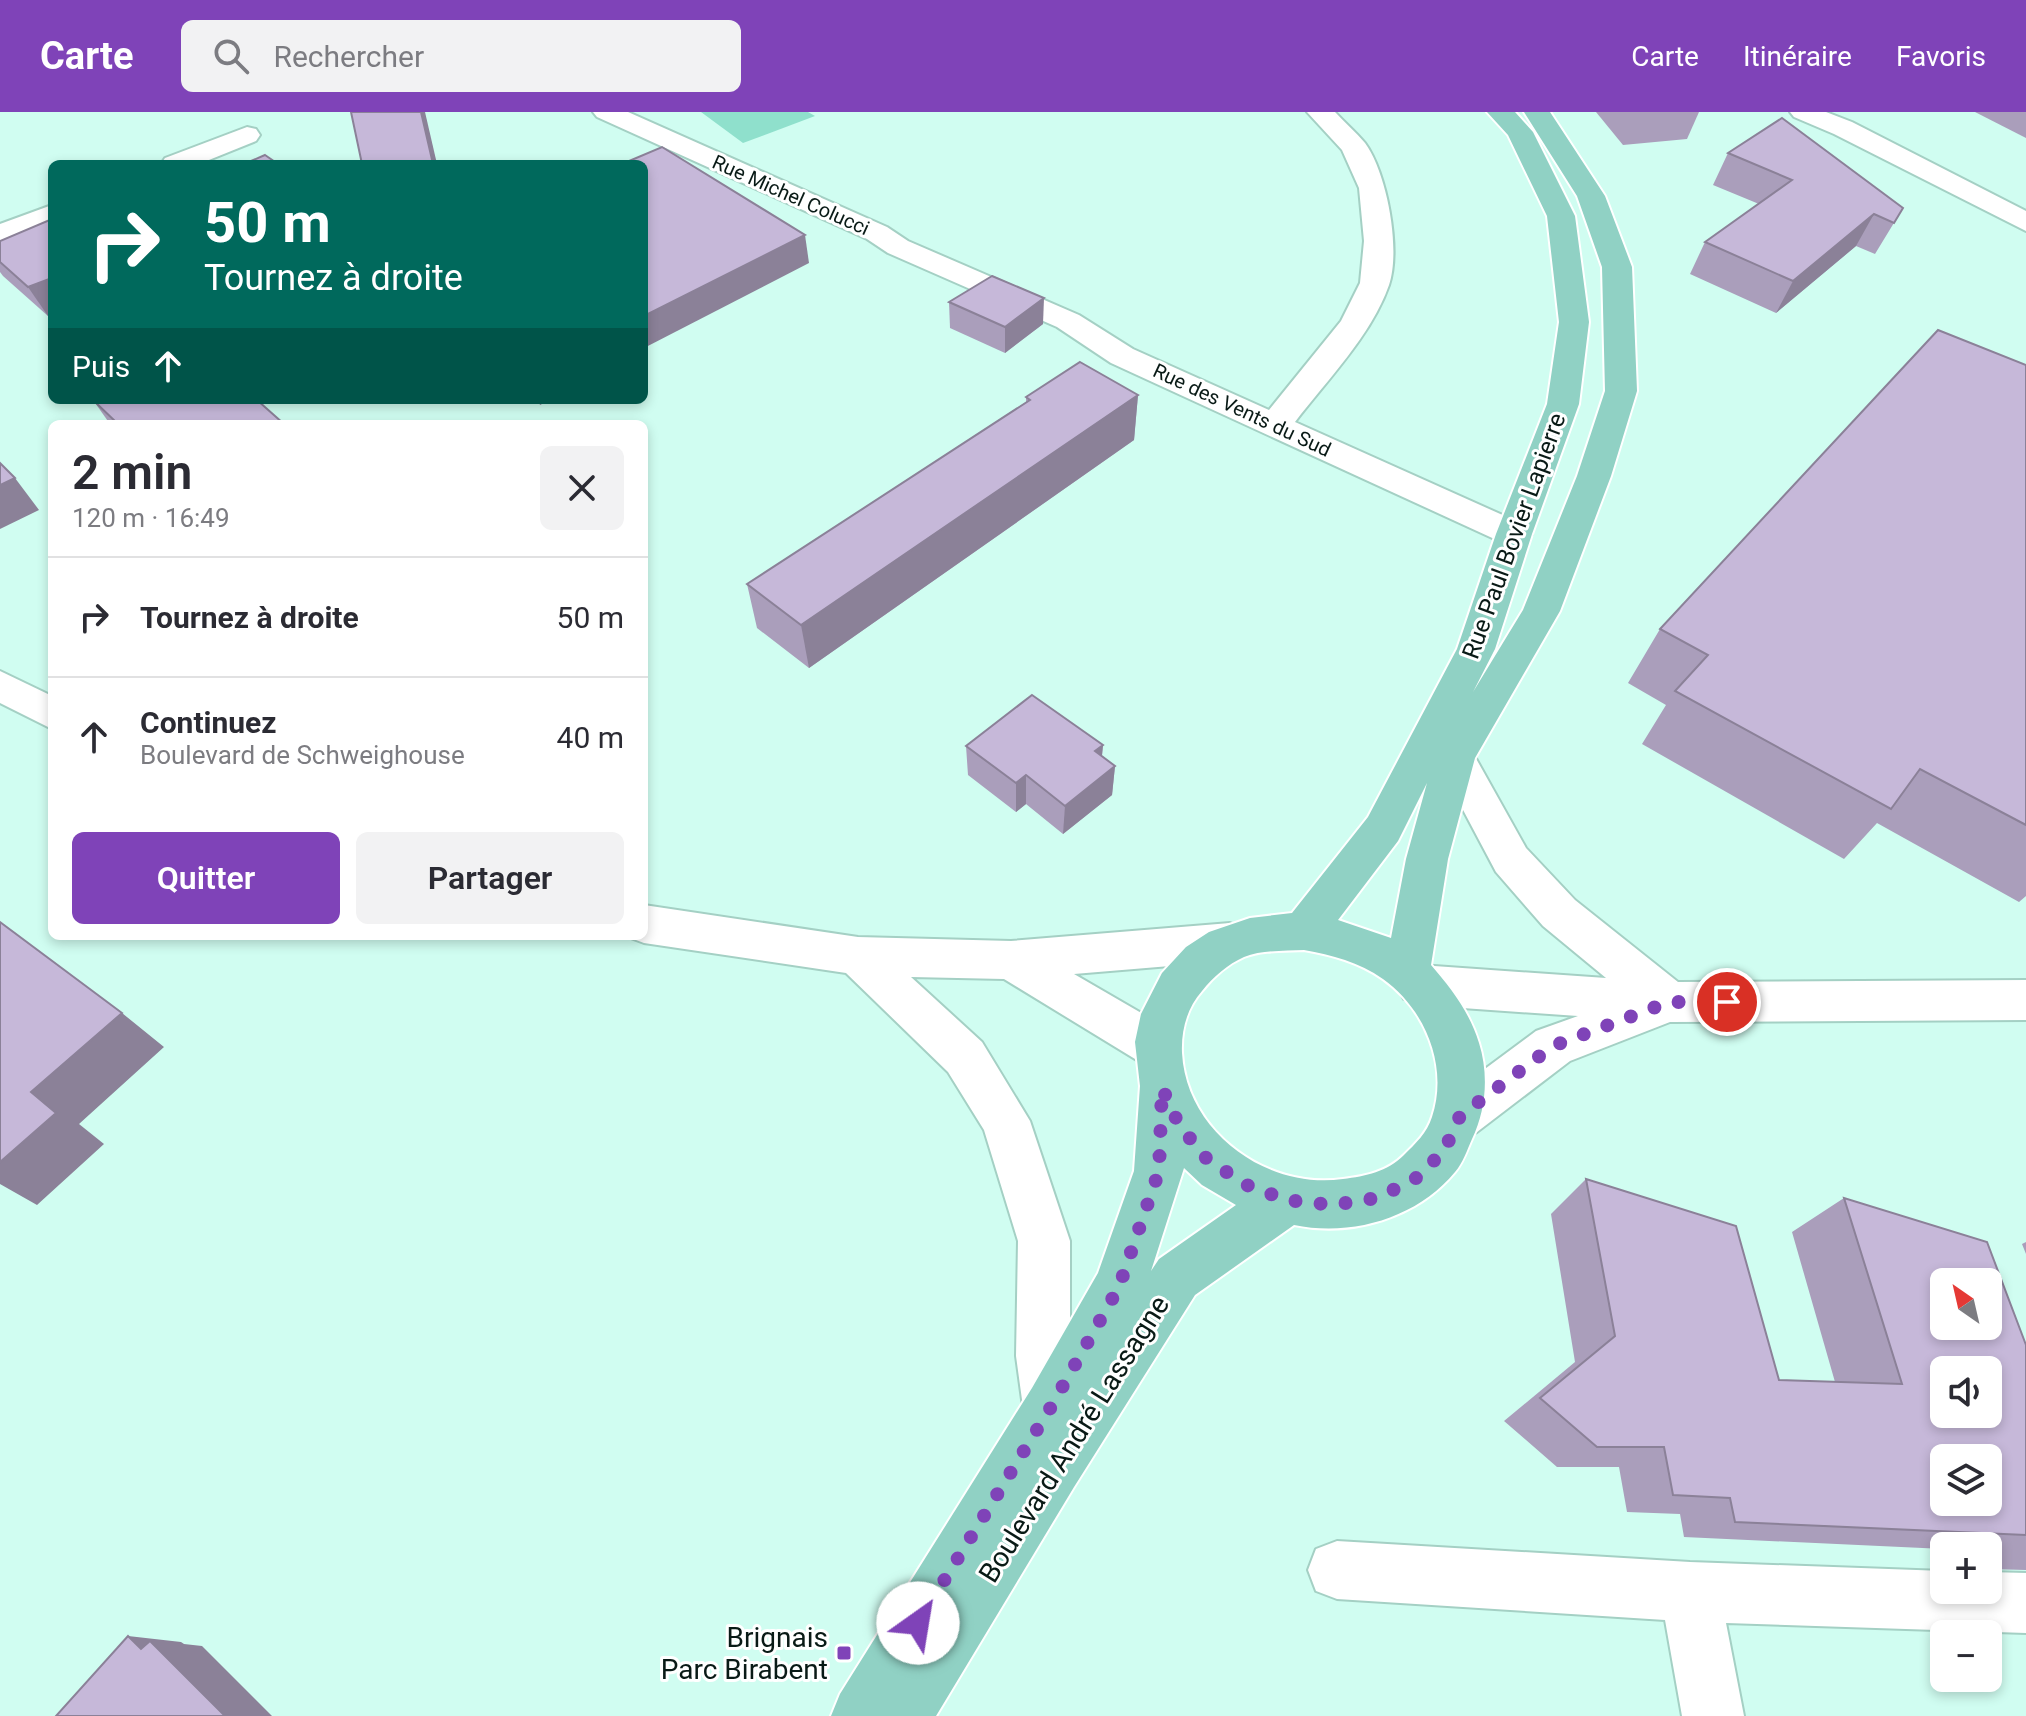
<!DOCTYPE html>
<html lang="fr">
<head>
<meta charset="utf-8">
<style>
  body { margin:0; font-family:Roboto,sans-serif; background:#f2f2f3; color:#2b2b33; height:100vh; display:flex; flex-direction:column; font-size:30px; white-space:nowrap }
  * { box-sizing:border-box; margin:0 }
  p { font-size:26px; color:#7c7c81 }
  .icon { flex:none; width:44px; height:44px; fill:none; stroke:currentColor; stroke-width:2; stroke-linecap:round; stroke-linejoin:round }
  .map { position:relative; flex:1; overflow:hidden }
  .side { position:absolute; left:48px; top:308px; width:600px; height:520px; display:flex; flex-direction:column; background:#fff; border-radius:12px; box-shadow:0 4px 12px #0003 }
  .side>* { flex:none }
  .top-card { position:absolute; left:48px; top:48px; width:600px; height:244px; border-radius:12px; box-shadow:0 4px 12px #0003; background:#00695c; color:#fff; overflow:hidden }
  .needle { width:52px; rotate:326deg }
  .fabs { position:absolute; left:1930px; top:1156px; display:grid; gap:16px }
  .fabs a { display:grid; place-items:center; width:72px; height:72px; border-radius:12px; background:#fff; box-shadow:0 4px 12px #0003; font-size:40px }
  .pin { position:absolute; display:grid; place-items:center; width:68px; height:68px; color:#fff; margin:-34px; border:4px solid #fff; border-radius:50%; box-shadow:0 2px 8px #0007 }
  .me { position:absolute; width:88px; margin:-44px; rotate:32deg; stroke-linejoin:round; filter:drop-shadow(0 0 6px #0008) }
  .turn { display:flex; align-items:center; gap:28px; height:168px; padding:0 24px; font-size:36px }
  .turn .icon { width:104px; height:104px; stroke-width:2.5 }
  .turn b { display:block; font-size:56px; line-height:68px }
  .then { display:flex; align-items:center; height:76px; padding:0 24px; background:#0003; gap:16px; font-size:30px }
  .round { display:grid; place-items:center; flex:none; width:84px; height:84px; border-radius:12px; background:#f2f2f3 }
  .summary { display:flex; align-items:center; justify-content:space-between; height:136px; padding:0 24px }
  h1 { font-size:48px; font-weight:600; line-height:60px }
  .action { display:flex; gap:16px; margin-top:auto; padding:16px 24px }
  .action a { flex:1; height:92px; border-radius:12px; background:#7f43b8; color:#fff; font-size:32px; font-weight:600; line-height:92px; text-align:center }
  .action a+a { background:#f2f2f3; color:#2b2b33 }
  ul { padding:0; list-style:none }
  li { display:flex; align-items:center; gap:24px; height:120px; padding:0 24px; border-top:2px solid #e1e1e2 }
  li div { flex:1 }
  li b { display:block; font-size:30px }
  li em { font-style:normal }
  header { display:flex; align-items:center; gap:48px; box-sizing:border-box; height:112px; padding:0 40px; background:#7f43b8; color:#fff }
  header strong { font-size:38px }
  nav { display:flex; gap:44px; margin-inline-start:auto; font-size:28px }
  .search { width:560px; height:72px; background:#f2f2f3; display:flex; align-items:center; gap:20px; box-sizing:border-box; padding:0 28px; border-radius:12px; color:#7c7c81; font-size:30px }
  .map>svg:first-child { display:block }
</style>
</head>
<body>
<header>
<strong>Carte</strong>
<div class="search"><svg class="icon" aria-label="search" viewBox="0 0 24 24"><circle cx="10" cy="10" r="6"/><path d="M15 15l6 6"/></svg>Rechercher</div>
<nav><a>Carte</a><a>Itinéraire</a><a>Favoris</a></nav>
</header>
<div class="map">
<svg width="2026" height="1604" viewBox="0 0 2026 1604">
  <rect width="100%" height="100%" fill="#d0fdf1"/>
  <polygon fill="#8fe0cc" points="701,0 808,0 815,4 743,31"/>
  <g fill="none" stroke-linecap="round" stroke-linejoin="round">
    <defs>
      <g id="minor">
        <path d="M593 0H628L887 115 908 129 1079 203 1133 237 1269 298 1341 209 1360 171 1364 129 1359 76 1342 38 1307 0H1335C1344 10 1356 20 1365 31 1387 61 1401 137 1389 173 1371 224 1327 268 1295 310L1527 414 1532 422 1527 430 1514 434 1501 430 1111 251 1057 215 888 141 867 127 597 5Z"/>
        <polygon points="1790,0 1826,0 1852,10 2026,99 2026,119 1834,22 1794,5"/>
        <polygon points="247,15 256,17 260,23 256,29 199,52 161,52 165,46"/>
        <polygon points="52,93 52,111 0,131 0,112"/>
        <polygon points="0,559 52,584 52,617 0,591"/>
        <polygon points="1455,629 1469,634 1526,736 1575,788 1678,870 2026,868 2026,908 1670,910 1570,949 1477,1020 1460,1026 1443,1020 1436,1004 1443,988 1536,919 1578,904 1420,893 1404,887 1397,873 1404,859 1420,853 1606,866 1543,814 1496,760 1435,645 1441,634"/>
        <polygon points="644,793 858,825 1011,829 1230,811 1246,817 1252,830 1246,843 1230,849 1074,862 1174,920 1181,935 1174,950 1157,956 1140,950 1004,867 911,865 982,930 1030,1009 1070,1129 1070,1244 1079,1295 1070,1314 1051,1323 1032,1314 1023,1295 1016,1244 1018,1129 984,1018 948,960 846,861 644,831 628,825 644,824"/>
        <polygon points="1337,1429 1690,1450 1944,1459 1944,1478 1988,1478 1988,1460 2026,1461 2026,1521 1726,1511 1744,1604 1682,1604 1665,1508 1337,1487 1316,1479 1308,1458 1316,1437"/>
      </g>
      <path id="major" d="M1487 0H1515L1533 20 1575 104 1589 210 1579 292 1532 422 1495 537 1473 580 1523 498 1577 364 1605 279 1602 155 1577 84 1524 0H1550L1605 84 1632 155 1637 279 1611 364 1560 499 1475 646 1448 747 1431 853C1451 876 1470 901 1479 931 1489 963 1486 998 1472 1027 1467 1038 1463 1051 1455 1060 1417 1106 1352 1125 1294 1113L1195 1183 1074 1375 936 1604H831L840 1582 1032 1276 1098 1161 1134 1059 1140 974 1135 930 1141 902 1162 861 1186 835 1209 820 1250 806 1292 801 1368 705 1457 537 1496 422 1547 292 1559 210 1547 104 1508 23ZM1427 671 1406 747 1391 826 1338 808 1398 729ZM1304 838C1332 843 1359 850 1383 867 1425 897 1449 954 1432 1005 1427 1021 1415 1032 1404 1043 1387 1060 1366 1064 1343 1067 1266 1078 1186 1019 1182 941 1181 918 1187 896 1202 879 1213 865 1228 852 1244 845 1262 838 1285 839 1304 838ZM1184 1056 1202 1073 1236 1093 1159 1147 1151 1159Z"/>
    </defs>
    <use href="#minor" stroke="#a4d0c4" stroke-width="4"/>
    <use href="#major" stroke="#fff" stroke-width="4"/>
    <use href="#minor" fill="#fff" fill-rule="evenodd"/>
    <use href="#major" fill="#90d1c4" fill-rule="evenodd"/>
  </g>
  <g fill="#aa9ebb">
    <polygon points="1596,0 1699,0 1687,27 1623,33"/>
    <polygon points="1975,0 2026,0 2026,26"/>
    <polygon points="1728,41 1903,96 1875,142 1856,134 1776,201 1690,162 1705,130 1759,92 1713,73"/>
    <polygon points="52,107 52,202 48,204 3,164 0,160 0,129"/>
    <polygon points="949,190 1043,212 1005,241 950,216"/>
    <polygon points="2026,253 2026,784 2019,790 1877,711 1844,747 1642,632 1666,593 1628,571 1660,517"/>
    <polygon points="1138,283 1134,328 809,556 757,516 747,472 1026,290 1026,285"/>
    <polygon points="93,288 284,312 110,312"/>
    <polygon points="1103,633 1102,644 1115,654 1112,683 1063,722 1026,692 1016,700 968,663 966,634"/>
    <polygon points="1586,1067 1779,1268 1835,1270 1792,1120 1844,1086 2026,1233 2026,1458 1988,1457 1988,1434 1944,1434 1944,1437 1684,1425 1680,1402 1627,1400 1619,1355 1557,1355 1504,1309 1575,1250 1551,1102"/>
    <polygon points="2026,1130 2026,1142 2022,1132"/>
  </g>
  <g fill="#8b8198">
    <polygon points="421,0 425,0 437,52 433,52"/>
    <polygon points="1874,102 1856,134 1776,201 1793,169"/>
    <polygon points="805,123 809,151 644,236 644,204"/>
    <polygon points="52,166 52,202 48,204 28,175"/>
    <polygon points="1044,186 1043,212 1005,241 1005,215"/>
    <polygon points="1138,283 1134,328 809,556 801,513"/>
    <polygon points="538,288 550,288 540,293"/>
    <polygon points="15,366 39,398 0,417 0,373"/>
    <polygon points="1103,633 1100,662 1095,639"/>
    <polygon points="1115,654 1112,683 1063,722 1065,694"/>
    <polygon points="1026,663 1026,692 1016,700 1016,671"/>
    <polygon points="122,901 164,935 79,1012 104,1032 37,1093 0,1072 0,1050 31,980"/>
    <polygon points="128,1524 181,1530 184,1532 202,1534 272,1604 225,1604 141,1537"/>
  </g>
  <g fill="#c6b8d9" stroke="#8b8198" stroke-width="2" fill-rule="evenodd">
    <polygon points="351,0 421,0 433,52 362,52"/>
    <polygon points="1782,6 1903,96 1894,111 1874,102 1793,169 1705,130 1792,68 1728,41"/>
    <polygon points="662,35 805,123 644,204 644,52 622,52"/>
    <polygon points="265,43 278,52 244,52"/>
    <polygon points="52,107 52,166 28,175 0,150 0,129"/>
    <polygon points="992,164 1044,186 1005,215 949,190"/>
    <polygon points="1938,218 2026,253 2026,713 1920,657 1891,697 1675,579 1708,543 1660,517"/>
    <polygon points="1080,250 1138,283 801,513 747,472 1030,288 1026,285"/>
    <polygon points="93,288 257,288 284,312 118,312"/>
    <polygon points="0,351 15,366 0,373"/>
    <polygon points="1032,583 1103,633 1095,639 1115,654 1065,694 1026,663 1016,671 966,634"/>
    <polygon points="0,810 122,901 31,980 56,1001 0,1050"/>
    <path d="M1586 1067 1736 1114 1779 1268 1902 1272 1844 1086 1987 1130 2026 1233V1423L1735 1410 1730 1386 1673 1383 1664 1335H1597L1540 1286 1615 1224ZM1944 1170H1988V1214H1944ZM1944 1258H1988V1302H1944ZM1944 1346H1988V1390H1944Z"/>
    <polygon points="128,1524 141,1537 150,1529 225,1604 56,1604"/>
  </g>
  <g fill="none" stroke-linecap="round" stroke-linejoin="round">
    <polyline stroke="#7f43b8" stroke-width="14" stroke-dasharray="0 25.2" points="918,1511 1051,1295 1119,1175 1159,1059 1162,976 1179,1013 1206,1046 1244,1072 1287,1088 1333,1093 1377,1086 1415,1067 1444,1039 1460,1004 1553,934 1669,890 1727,890"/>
  </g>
  <rect fill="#7f43b8" stroke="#fff" stroke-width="3" x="836" y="1533" width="16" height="16" rx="4"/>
  <g text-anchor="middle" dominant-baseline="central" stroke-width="6" stroke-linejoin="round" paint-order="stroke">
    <g font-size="20" fill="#091a16" stroke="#fff">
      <text transform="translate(791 83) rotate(24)">Rue Michel Colucci</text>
      <text transform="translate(1242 298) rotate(25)">Rue des Vents du Sud</text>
    </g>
    <g font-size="24" fill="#091a16" stroke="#fff">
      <text transform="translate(1514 424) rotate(-70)">Rue Paul Bovier Lapierre</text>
    </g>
    <g font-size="28" fill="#091a16" stroke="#fff">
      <text transform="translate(1074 1327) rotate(-58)">Boulevard André Lassagne</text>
    </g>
    <g font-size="28" fill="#091a16" stroke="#fff" text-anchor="end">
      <text x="828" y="1525">Brignais<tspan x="828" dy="32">Parc Birabent</tspan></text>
    </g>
  </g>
</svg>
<div class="fabs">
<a><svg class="needle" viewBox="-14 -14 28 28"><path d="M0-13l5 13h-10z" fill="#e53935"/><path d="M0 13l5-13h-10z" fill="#7c7c81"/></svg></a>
<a><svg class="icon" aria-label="sound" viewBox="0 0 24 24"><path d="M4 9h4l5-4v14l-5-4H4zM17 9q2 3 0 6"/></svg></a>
<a><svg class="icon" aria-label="layers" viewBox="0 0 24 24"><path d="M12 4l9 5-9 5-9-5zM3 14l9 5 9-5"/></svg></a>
<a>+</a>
<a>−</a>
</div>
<div class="pin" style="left:1727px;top:890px;background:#d93025"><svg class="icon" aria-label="arrive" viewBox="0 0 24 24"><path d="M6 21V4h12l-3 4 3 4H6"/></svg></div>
<svg class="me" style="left:918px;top:1511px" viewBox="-20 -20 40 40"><circle r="19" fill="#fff"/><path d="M0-13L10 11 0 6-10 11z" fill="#7f43b8"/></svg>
<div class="top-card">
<div class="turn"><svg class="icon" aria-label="right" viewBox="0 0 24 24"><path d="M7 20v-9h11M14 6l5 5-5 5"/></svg><div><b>50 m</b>Tournez à droite</div></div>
<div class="then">Puis<svg class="icon" aria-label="ahead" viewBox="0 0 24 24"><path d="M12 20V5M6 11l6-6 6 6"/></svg></div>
</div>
<section class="side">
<div class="summary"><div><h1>2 min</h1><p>120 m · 16:49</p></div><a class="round"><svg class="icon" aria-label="close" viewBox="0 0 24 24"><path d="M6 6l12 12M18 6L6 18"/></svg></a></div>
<ul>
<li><svg class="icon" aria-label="right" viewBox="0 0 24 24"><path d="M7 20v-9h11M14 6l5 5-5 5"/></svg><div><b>Tournez à droite</b></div><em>50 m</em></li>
<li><svg class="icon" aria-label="ahead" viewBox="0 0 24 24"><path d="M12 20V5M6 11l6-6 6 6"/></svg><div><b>Continuez</b><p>Boulevard de Schweighouse</p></div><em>40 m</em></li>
</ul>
<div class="action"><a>Quitter</a><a>Partager</a></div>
</section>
</div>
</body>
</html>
